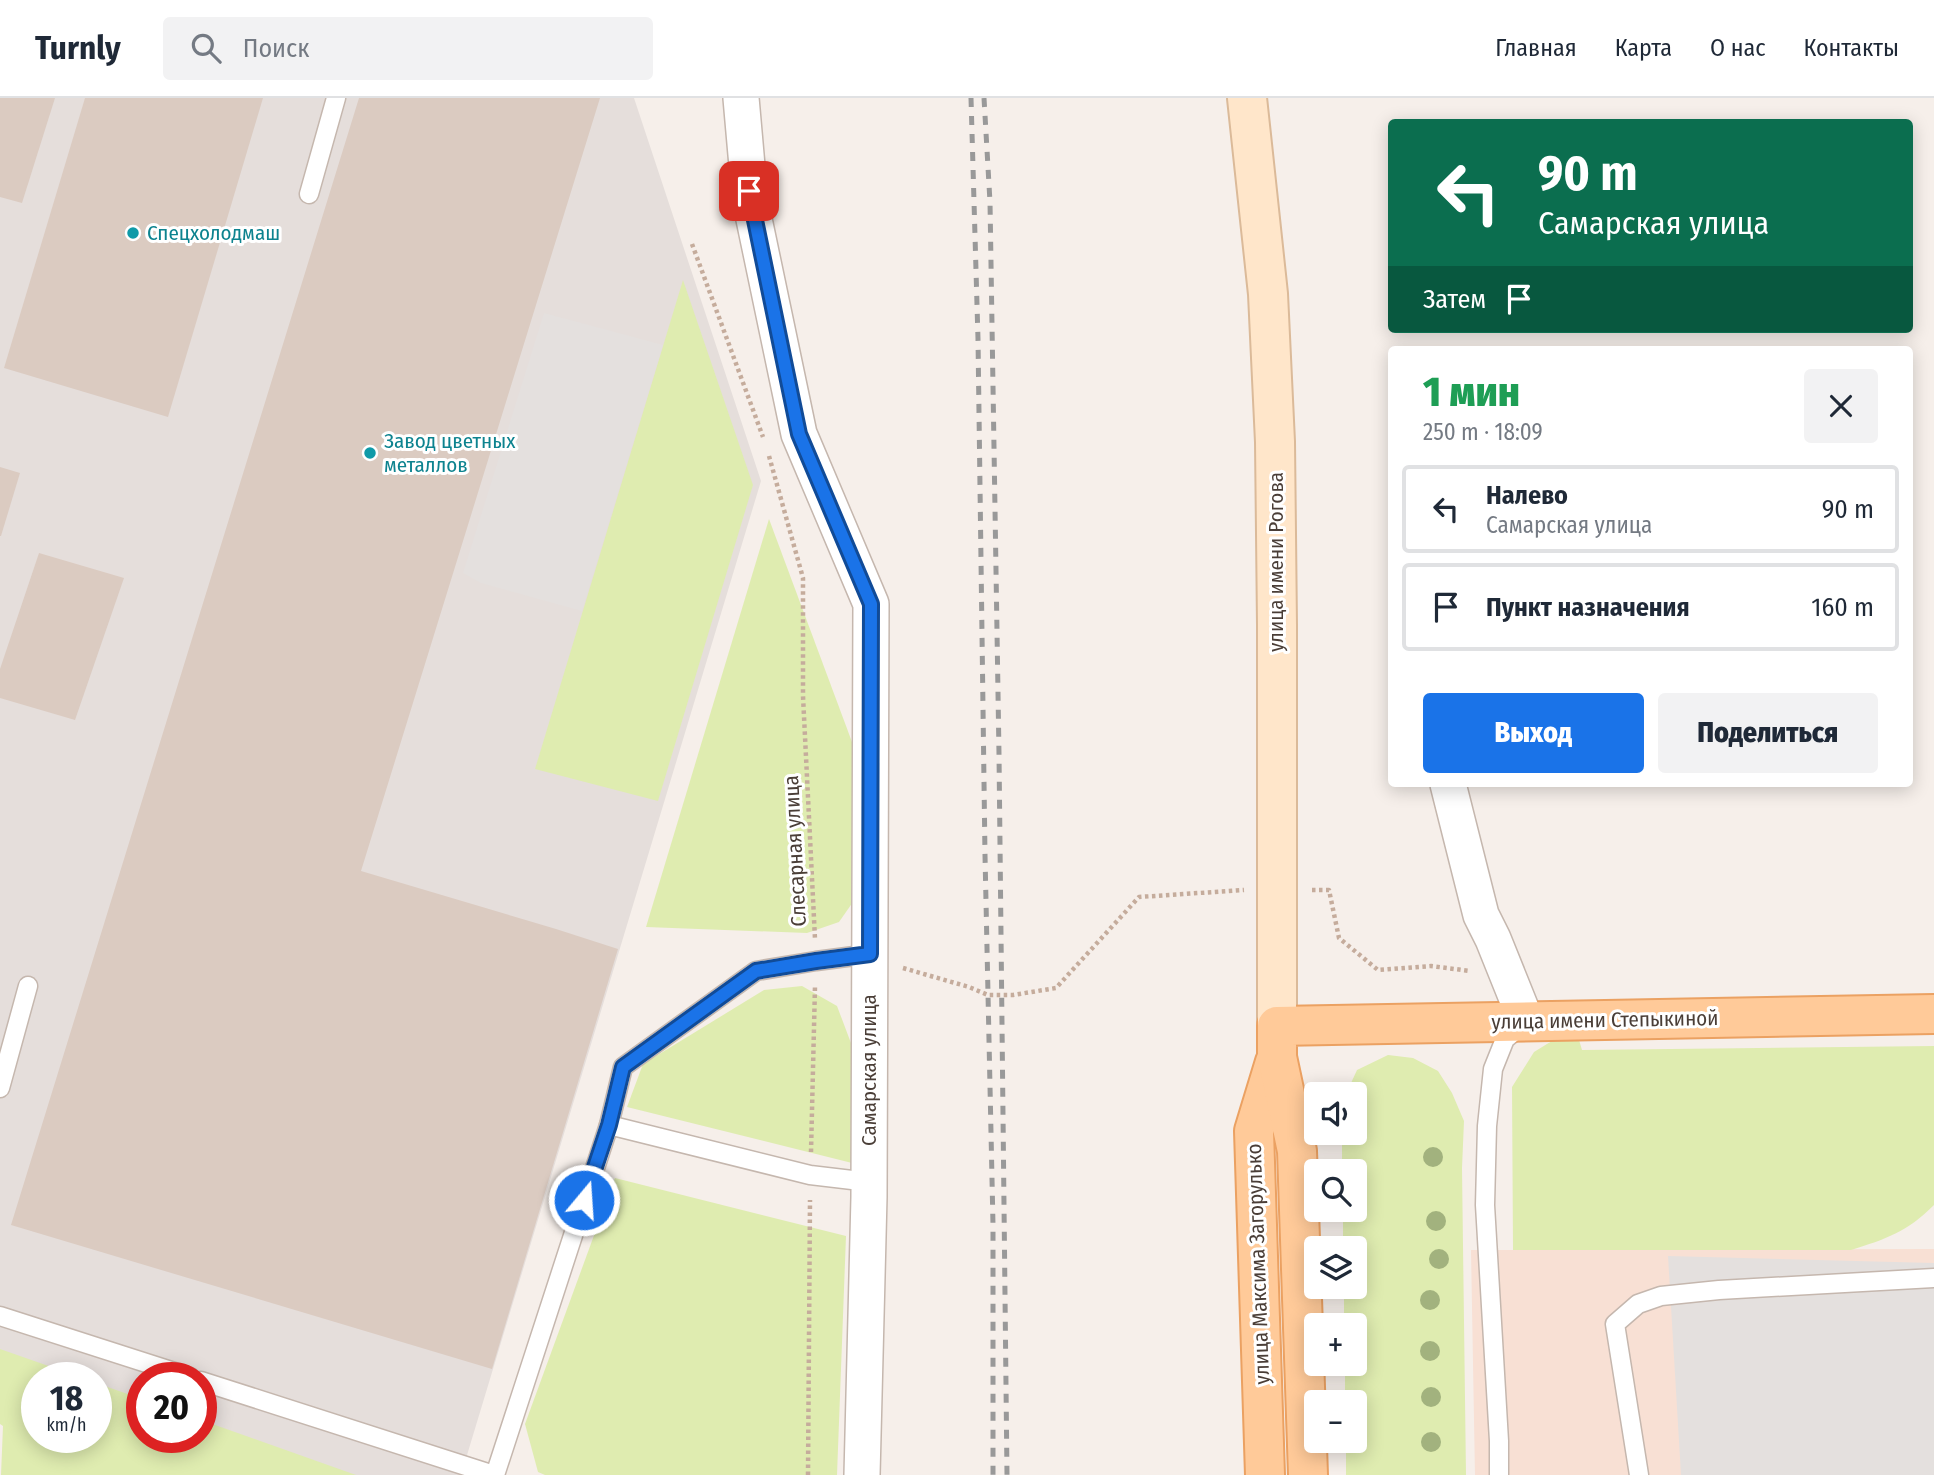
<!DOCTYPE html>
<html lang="ru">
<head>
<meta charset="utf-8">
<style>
  body { margin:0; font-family:"Fira Sans Condensed",sans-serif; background:#f2f2f3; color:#1f2937; height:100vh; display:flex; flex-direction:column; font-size:26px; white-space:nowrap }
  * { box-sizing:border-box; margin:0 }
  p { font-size:23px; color:#747a83 }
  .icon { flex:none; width:38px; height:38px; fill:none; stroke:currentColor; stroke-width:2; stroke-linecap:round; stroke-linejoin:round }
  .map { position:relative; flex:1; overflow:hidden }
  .sheet { position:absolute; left:1388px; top:248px; width:525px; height:441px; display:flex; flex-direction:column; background:#fff; border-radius:7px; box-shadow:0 4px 18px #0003 }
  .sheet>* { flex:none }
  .hud { position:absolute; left:1388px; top:21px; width:525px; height:214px; border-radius:7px; box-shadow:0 4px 18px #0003; background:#0b6e4f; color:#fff; overflow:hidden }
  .buttons { position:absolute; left:1304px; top:984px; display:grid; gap:14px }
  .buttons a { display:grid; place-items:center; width:63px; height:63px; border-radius:7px; background:#fff; box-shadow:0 4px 18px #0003; font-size:35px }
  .speed { position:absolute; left:21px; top:1264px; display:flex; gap:14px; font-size:35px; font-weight:700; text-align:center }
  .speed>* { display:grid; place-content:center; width:91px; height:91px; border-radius:50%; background:#fff; box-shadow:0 4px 18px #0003; line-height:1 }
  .speed small { font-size:18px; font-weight:400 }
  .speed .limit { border:10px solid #d22; background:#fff; color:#111 }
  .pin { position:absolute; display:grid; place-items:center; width:60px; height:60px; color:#fff; margin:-30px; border-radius:14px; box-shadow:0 4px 10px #0006 }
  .me { position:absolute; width:77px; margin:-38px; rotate:18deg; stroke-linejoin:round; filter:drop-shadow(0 0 5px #0008) }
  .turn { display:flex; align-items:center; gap:24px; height:147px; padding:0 35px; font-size:32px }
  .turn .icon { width:91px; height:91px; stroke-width:2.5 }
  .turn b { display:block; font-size:49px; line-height:60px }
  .then { display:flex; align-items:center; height:66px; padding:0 35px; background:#0003; gap:14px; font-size:26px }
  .round { display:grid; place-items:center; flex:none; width:74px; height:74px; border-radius:7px; background:#f2f2f3 }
  .head { display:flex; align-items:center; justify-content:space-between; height:119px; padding:0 35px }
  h1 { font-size:42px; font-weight:800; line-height:52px; color:#1e9e55 }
  .primary-button { display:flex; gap:14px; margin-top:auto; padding:14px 35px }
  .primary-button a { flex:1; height:80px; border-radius:7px; background:#1a73e8; color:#fff; font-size:28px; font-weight:800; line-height:80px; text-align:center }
  .primary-button a+a { background:#f2f2f3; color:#1f2937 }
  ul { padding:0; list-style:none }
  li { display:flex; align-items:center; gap:21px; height:88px; margin:0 14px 10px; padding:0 21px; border:4px solid #e0e1e3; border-radius:7px }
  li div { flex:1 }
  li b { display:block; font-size:26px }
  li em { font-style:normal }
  header { display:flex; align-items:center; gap:42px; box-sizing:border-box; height:98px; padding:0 35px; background:#fff; border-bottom:2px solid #e0e1e3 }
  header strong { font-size:33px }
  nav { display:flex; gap:38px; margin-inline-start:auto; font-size:24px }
  .search { width:490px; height:63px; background:#f2f2f3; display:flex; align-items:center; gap:18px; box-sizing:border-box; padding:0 24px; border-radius:7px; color:#747a83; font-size:26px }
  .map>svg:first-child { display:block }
</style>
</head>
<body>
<header>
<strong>Turnly</strong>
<div class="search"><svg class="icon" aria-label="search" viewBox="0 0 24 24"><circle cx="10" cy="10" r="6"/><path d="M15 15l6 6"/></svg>Поиск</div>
<nav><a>Главная</a><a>Карта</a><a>О нас</a><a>Контакты</a></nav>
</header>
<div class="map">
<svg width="1934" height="1377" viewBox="0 0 1934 1377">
  <rect width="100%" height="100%" fill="#f6efea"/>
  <polygon fill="#f8e0d4" points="1934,1151 1934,1377 1475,1377 1471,1152"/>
  <polygon fill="#e5dedb" points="0,0 634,0 761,383 461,1377 289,1377 201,1339 201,1279 142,1279 142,1331 96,1317 96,1279 37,1279 0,1288"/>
  <g fill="#dfecb0">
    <polygon points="683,182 753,387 658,703 535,671"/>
    <polygon points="769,421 852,644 853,804 839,824 807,835 646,829"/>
    <polygon points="802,888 837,908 854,953 852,1065 627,1009 643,966 764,892"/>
    <path d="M1577 935 1582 952 1934 948V1107C1907 1134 1886 1141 1851 1152H1513L1512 989 1534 954 1560 938Z"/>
    <polygon points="1388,957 1413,960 1438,973 1452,995 1464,1023 1462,1070 1466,1377 1346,1377 1346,1342 1354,1342 1354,1304 1345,1304 1345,1265 1354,1265 1354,1227 1344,1227 1344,1188 1354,1188 1354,1150 1343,1150 1343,1111 1354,1111 1354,1073 1342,1073 1342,1034 1354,1034 1354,996 1346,996 1357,972"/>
    <polygon points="615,1080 846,1138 837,1377 545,1377 538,1374 525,1326"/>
    <polygon points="0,1251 80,1279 37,1279 37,1339 96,1339 96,1285 142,1301 142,1339 201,1339 201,1322 356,1377 1,1377 3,1328 0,1326"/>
  </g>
  <g fill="#e4e0de">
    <polygon points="544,215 663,247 582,513 481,485 463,475"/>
    <polygon points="1668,1158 1934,1165 1934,1377 1681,1377"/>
  </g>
  <g fill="#dbcbc1">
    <polygon points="0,0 55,0 22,105 0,99"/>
    <polygon points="85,0 263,0 168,319 4,270"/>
    <polygon points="359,0 600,0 361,773 556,831 618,851 492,1271 11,1127"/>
    <polygon points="0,369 20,375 1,438 0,438"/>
    <polygon points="39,455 124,480 75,622 0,600 0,571"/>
  </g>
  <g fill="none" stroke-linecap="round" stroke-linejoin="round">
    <defs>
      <g id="service">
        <polyline points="309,96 336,0"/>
        <polyline points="0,990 28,888"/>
        <polyline points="609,1027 810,1077 869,1084"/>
        <polyline points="0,1218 190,1279"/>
        <polyline points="201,1283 494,1377"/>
        <polyline points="495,1377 609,1027 623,969 756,873 816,863 870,856"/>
        <polyline points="1499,1377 1499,1343 1485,1107 1487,1028 1493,971 1505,941 1521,928"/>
        <polyline points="1639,1377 1615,1226 1638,1206 1661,1198 1719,1192 1934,1180"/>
      </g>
      <g id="minor">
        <polyline points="741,0 750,102 799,336 871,506 869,1099 862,1377"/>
        <polyline points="1448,686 1481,817 1493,841 1526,923"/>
      </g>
      <polyline id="secondary" points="1247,0 1268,196 1275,344 1277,527 1277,928"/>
      <g id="primary">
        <polyline points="1265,1377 1254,1033 1275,964"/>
        <polyline points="1308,1377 1297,1053 1277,959 1277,928 1934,916"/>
      </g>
    </defs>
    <use href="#service" stroke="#c5b7ae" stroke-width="21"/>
    <use href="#minor" stroke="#c5b7ae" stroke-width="38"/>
    <use href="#secondary" stroke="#dbba99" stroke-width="42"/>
    <use href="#primary" stroke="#eba162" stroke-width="42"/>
    <g stroke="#c5ac9c" stroke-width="4.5" stroke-dasharray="3.5 3.5" stroke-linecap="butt">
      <polyline points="692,146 763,339"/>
      <polyline points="769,358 803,480 803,598 815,841"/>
      <polyline points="1312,792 1329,792 1339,840 1378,872 1431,868 1470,873"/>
      <polyline points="903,870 969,889 988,897 1013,897 1056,890 1139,799 1244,792"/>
      <polyline points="811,1054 815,888"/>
      <polyline points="808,1377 810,1102"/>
    </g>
    <use href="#service" stroke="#fff" stroke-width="18"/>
    <use href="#minor" stroke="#fff" stroke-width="35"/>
    <use href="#secondary" stroke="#ffe6ca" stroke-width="38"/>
    <use href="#primary" stroke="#ffca99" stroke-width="38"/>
    <g stroke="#999" stroke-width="5" stroke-dasharray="9 9" stroke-linecap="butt">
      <polyline points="971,0 978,241 985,757 993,1127 993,1377"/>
      <polyline points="984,0 990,104 999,656 1007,1377"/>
    </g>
  </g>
  <g fill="#a2b27e">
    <circle cx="1433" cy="1059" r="10"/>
    <circle cx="1436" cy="1123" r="10"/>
    <circle cx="1439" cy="1161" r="10"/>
    <circle cx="1430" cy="1202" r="10"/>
    <circle cx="1430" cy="1253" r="10"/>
    <circle cx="1431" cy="1299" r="10"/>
    <circle cx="1431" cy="1344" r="10"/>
  </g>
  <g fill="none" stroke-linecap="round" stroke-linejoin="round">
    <defs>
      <polyline id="route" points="584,1102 609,1027 623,969 756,873 816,863 870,856 871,506 799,336 749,93"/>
    </defs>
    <use href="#route" stroke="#114b97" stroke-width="18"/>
    <use href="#route" stroke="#1a73e8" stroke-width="12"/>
  </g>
  <g fill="#0f9aa8" stroke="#fff" stroke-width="2.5">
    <circle cx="133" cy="135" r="7"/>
    <circle cx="370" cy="355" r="7"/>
  </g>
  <g text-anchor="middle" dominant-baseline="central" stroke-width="6" stroke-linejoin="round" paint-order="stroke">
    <g font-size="21" fill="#0d838f" stroke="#fff" text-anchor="start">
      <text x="147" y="135">Спецхолодмаш</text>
      <text x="384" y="343">Завод цветных<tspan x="384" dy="24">металлов</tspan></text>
    </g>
    <g font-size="21" fill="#4a3e37" stroke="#fff">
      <text transform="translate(1276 464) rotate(-90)">улица имени Рогова</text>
      <text transform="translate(795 753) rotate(-93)">Слесарная улица</text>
      <text transform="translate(1605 922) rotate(-1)">улица имени Степыкиной</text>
      <text transform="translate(869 972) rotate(-90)">Самарская улица</text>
      <text transform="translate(1258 1166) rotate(-92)">улица Максима Загорулько</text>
    </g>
  </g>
</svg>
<div class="buttons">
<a><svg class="icon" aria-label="sound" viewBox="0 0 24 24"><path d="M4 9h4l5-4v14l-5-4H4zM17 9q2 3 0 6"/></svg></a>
<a><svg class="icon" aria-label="search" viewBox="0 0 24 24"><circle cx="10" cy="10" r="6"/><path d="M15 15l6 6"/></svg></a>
<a><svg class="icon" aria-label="layers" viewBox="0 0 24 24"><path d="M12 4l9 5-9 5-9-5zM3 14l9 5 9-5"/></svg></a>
<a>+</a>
<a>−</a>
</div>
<div class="speed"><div>18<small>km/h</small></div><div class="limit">20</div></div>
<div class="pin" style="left:749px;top:93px;background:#d93025"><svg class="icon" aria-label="arrive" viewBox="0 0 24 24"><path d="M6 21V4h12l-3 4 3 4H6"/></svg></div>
<svg class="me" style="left:584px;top:1102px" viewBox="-20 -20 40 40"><circle r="17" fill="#1a73e8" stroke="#fff" stroke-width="3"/><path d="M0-11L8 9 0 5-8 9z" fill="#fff"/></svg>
<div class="hud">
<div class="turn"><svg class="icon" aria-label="left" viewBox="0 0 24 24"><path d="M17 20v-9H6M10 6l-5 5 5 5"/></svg><div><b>90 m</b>Самарская улица</div></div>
<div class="then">Затем<svg class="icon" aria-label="arrive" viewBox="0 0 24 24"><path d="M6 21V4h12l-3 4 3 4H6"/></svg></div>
</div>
<section class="sheet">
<div class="head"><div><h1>1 мин</h1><p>250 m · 18:09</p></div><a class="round"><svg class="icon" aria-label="close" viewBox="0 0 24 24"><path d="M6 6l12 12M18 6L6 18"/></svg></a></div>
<ul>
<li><svg class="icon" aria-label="left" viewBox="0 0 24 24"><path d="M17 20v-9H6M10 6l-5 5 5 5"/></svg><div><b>Налево</b><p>Самарская улица</p></div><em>90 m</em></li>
<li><svg class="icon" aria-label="arrive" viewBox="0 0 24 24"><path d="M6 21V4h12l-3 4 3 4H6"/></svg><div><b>Пункт назначения</b></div><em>160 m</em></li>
</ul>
<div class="primary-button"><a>Выход</a><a>Поделиться</a></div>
</section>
</div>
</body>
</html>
